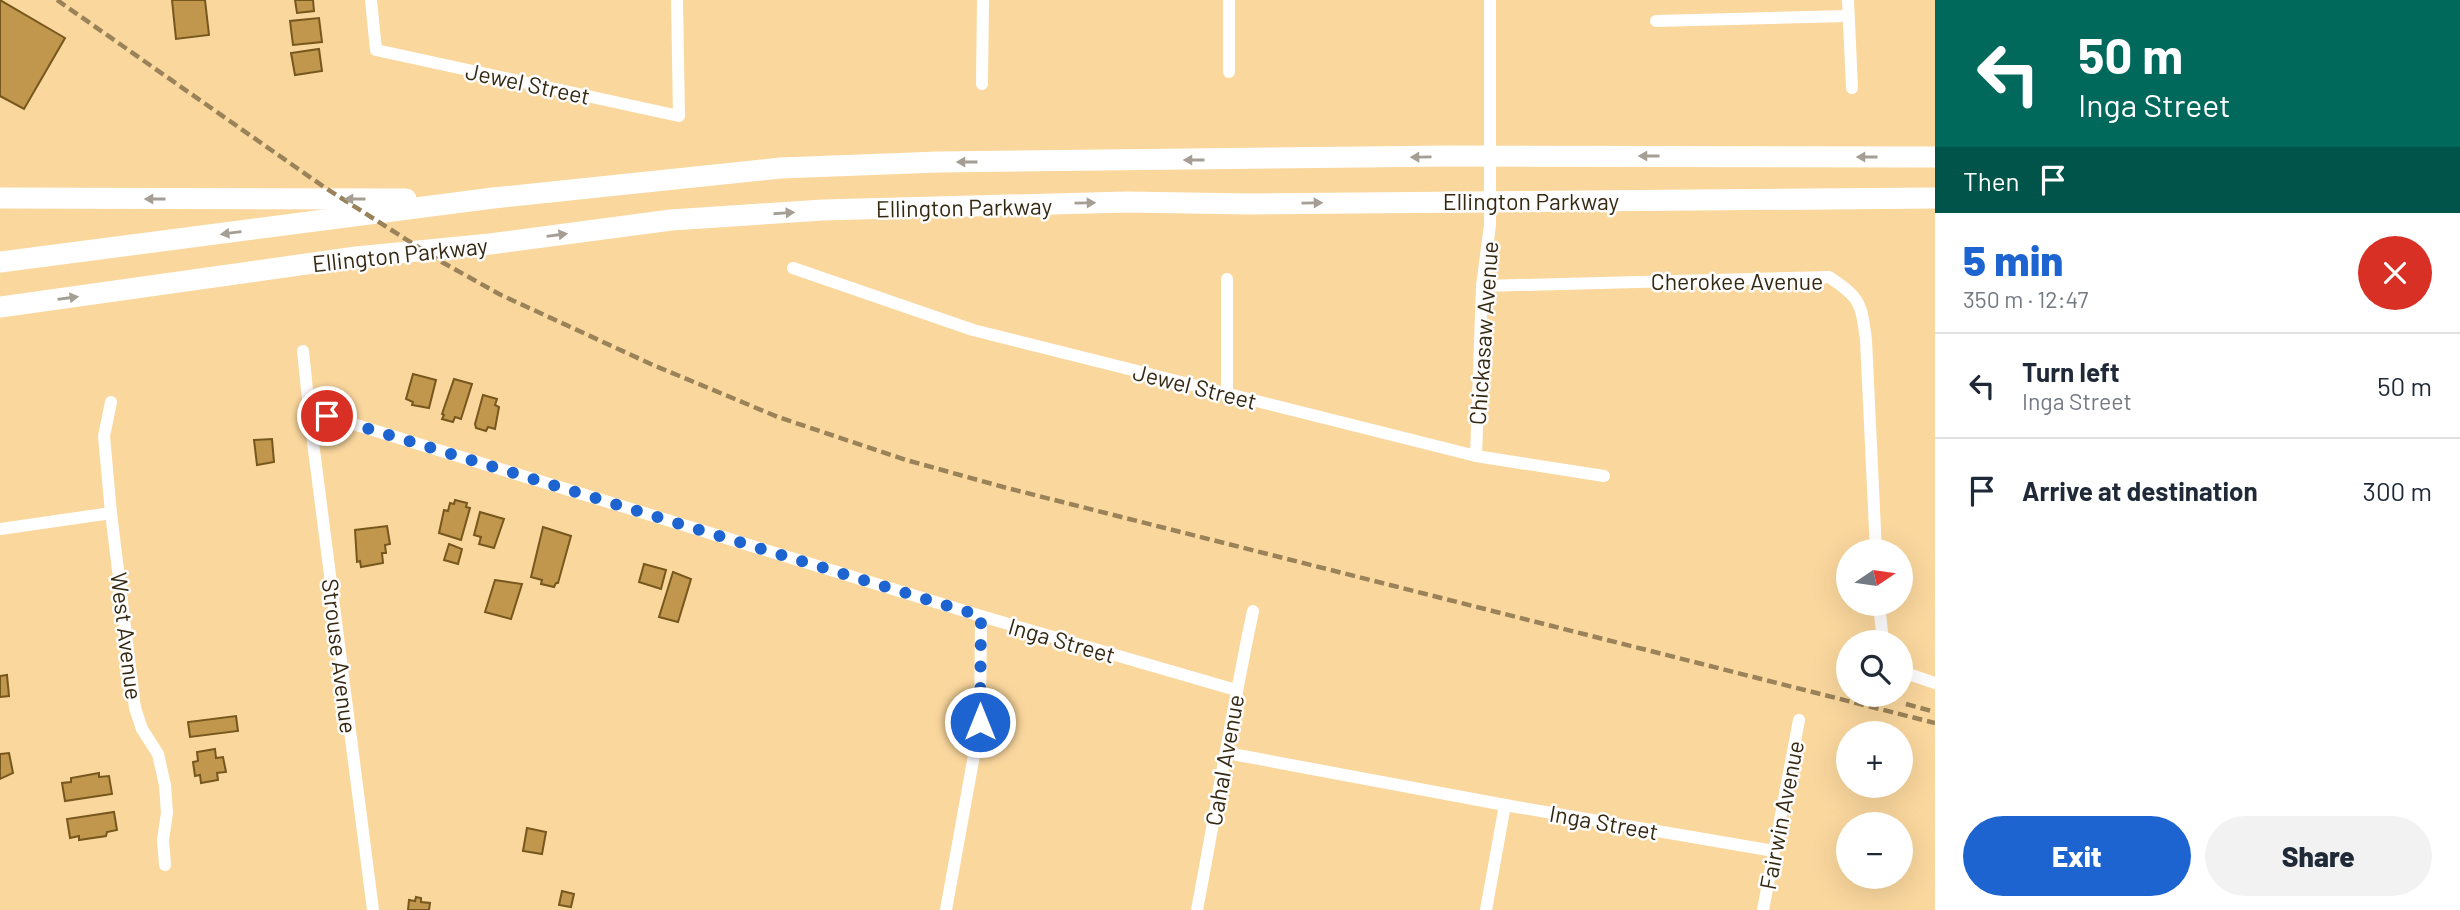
<!DOCTYPE html>
<html lang="en">
<head>
<meta charset="utf-8">
<style>
  body { margin:0; font-family:Barlow,sans-serif; background:#f2f2f3; color:#1f2937; height:100vh; display:flex; flex-direction:column; font-size:26px; white-space:nowrap }
  * { box-sizing:border-box; margin:0 }
  p { font-size:23px; color:#747a83 }
  .icon { flex:none; width:38px; height:38px; fill:none; stroke:currentColor; stroke-width:2; stroke-linecap:round; stroke-linejoin:round }
  .map { position:relative; flex:1; overflow:hidden }
  .panel { display:flex; flex-direction:column; background:#fff; width:525px }
  .panel>* { flex:none }
  .guide { background:#00695c; color:#fff; overflow:hidden }
  .needle { width:46px; rotate:77deg }
  .buttons { position:absolute; left:1836px; top:539px; display:grid; gap:14px }
  .buttons a { display:grid; place-items:center; width:77px; height:77px; border-radius:50%; background:#fff; box-shadow:0 7px 28px #0002; font-size:35px }
  .pin { position:absolute; display:grid; place-items:center; width:60px; height:60px; color:#fff; margin:-30px; border:4px solid #fff; border-radius:50%; box-shadow:0 2px 7px #0007 }
  .me { position:absolute; width:77px; margin:-38px; rotate:0deg; stroke-linejoin:round; filter:drop-shadow(0 0 5px #0008) }
  .turn { display:flex; align-items:center; gap:24px; height:147px; padding:0 28px; font-size:32px }
  .turn .icon { width:91px; height:91px; stroke-width:2.5 }
  .turn b { display:block; font-size:49px; line-height:60px }
  .then { display:flex; align-items:center; height:66px; padding:0 28px; background:#0003; gap:14px; font-size:26px }
  .round { display:grid; place-items:center; flex:none; width:74px; height:74px; border-radius:37px; background:#f2f2f3 }
  .headline { display:flex; align-items:center; justify-content:space-between; height:119px; padding:0 28px }
  h1 { font-size:42px; font-weight:800; line-height:52px; color:#1e64d0 }
  .cta { display:flex; gap:14px; margin-top:auto; padding:14px 28px }
  .cta a { flex:1; height:80px; border-radius:42px; background:#1e64d0; color:#fff; font-size:28px; font-weight:800; line-height:80px; text-align:center }
  .cta a+a { background:#f2f2f3; color:#1f2937 }
  ul { padding:0; list-style:none }
  li { display:flex; align-items:center; gap:21px; height:105px; padding:0 28px; border-top:2px solid #e0e1e3 }
  li div { flex:1 }
  li b { display:block; font-size:26px }
  li em { font-style:normal }
  main { display:flex; flex:1; min-height:0 }
  .map>svg:first-child { display:block }
</style>
</head>
<body>
<main>
<div class="map">
<svg width="1935" height="910" viewBox="0 0 1935 910">
  <rect width="100%" height="100%" fill="#fad79d"/>
  <g fill="#c1964d" stroke="#76571e" stroke-width="2">
    <polygon points="0,0 65,38 24,109 0,96"/>
    <polygon points="172,0 205,0 209,35 176,39"/>
    <polygon points="295,0 313,0 314,11 297,13"/>
    <polygon points="319,18 322,42 293,45 290,21"/>
    <polygon points="319,49 322,71 295,75 291,53"/>
    <polygon points="413,374 436,380 429,408 412,405 413,402 406,399"/>
    <polygon points="454,379 472,384 461,419 455,417 453,422 442,419 444,415 442,414"/>
    <polygon points="483,395 497,399 495,405 499,407 495,429 488,427 486,431 476,428 475,424"/>
    <polygon points="272,439 274,462 257,465 254,440"/>
    <polygon points="455,500 467,503 466,507 470,508 461,540 439,533 444,510 448,511 450,503 454,504"/>
    <polygon points="480,512 504,519 494,548 479,544 481,537 474,535"/>
    <polygon points="387,526 390,544 385,545 386,553 382,553 383,563 361,567 360,561 357,562 355,530"/>
    <polygon points="543,527 571,536 558,583 556,583 554,587 541,584 542,580 531,577"/>
    <polygon points="449,544 462,549 458,564 444,560"/>
    <polygon points="644,564 666,570 661,589 639,582"/>
    <polygon points="673,572 691,579 678,622 659,617"/>
    <polygon points="495,580 522,584 511,619 485,612"/>
    <polygon points="7,675 9,696 0,697 0,676"/>
    <polygon points="236,716 238,731 190,737 188,722"/>
    <polygon points="215,749 216,758 223,757 226,772 217,773 218,780 201,783 200,775 195,776 193,762 198,761 197,752"/>
    <polygon points="9,753 13,773 0,779 0,754"/>
    <polygon points="99,773 99,777 109,776 112,794 65,801 62,783 71,782 71,778"/>
    <polygon points="114,812 117,830 107,832 106,836 79,840 79,836 70,838 67,819"/>
    <polygon points="527,828 546,832 542,854 523,851"/>
    <polygon points="562,891 574,894 571,907 559,905"/>
    <polygon points="416,897 421,898 421,902 430,903 429,910 408,910 409,900 415,901"/>
  </g>
  <g fill="none" stroke-linecap="round" stroke-linejoin="round">
    <g stroke="#fff" stroke-width="12">
      <polyline points="371,0 376,50 679,116 677,0"/>
      <polyline points="1848,0 1852,88"/>
      <polyline points="1656,21 1848,16"/>
      <polyline points="1229,72 1229,0"/>
      <polyline points="982,84 983,0"/>
      <polyline points="793,268 973,330 1476,456 1604,476"/>
      <polyline points="1227,279 1227,394"/>
      <path d="M1482 286 1829 277C1861 298 1861 303 1866 340L1876 551"/>
      <polyline points="303,351 310,419"/>
      <polyline points="111,402 104,436 111,513 135,708 142,729 158,754 165,785 167,813 163,840 165,865"/>
      <polyline points="1476,456 1482,286 1490,225 1490,0"/>
      <polyline points="0,529 111,513"/>
      <polyline points="1879,604 1883,642"/>
      <polyline points="1900,671 1935,683"/>
      <polyline points="1227,753 1505,805 1774,851"/>
      <polyline points="373,910 310,419 327,416 981,616 1236,690"/>
      <polyline points="946,910 980,722 981,616"/>
      <path d="M1197 910C1216 810 1232 710 1253 611"/>
      <polyline points="1486,910 1505,805"/>
      <polyline points="1763,910 1799,720"/>
    </g>
    <g stroke="#fff" stroke-width="21">
      <polyline points="0,198 406,199"/>
      <polyline points="0,262 493,198 781,168 938,162 1450,156 1935,157"/>
      <polyline points="0,307 356,257 490,244 671,220 823,210 1127,202 1250,204 1935,198"/>
    </g>
    <g stroke="#9a8259" stroke-width="4.5" stroke-dasharray="10 5" stroke-linecap="butt">
      <polyline points="57,0 324,187 440,261 501,295 653,365 778,417 906,460 1007,488 1935,723"/>
      <polyline points="1906,704 1935,712"/>
    </g>
  </g>
  <defs><path id="oneway-solid" d="M-6-.8H1V-3.2L6.5 0L1 3.2V.8H-6Z" transform="scale(1.75)"/></defs>
  <g fill="#a49e94">
    <use href="#oneway-solid" transform="translate(1649 156) rotate(-180)"/>
    <use href="#oneway-solid" transform="translate(1421 157) rotate(179)"/>
    <use href="#oneway-solid" transform="translate(1867 157) rotate(-180)"/>
    <use href="#oneway-solid" transform="translate(1194 160) rotate(180)"/>
    <use href="#oneway-solid" transform="translate(967 162) rotate(180)"/>
    <use href="#oneway-solid" transform="translate(155 199) rotate(-180)"/>
    <use href="#oneway-solid" transform="translate(355 199) rotate(180)"/>
    <use href="#oneway-solid" transform="translate(1085 203) rotate(-1)"/>
    <use href="#oneway-solid" transform="translate(1312 203) rotate(-1)"/>
    <use href="#oneway-solid" transform="translate(784 213) rotate(-4)"/>
    <use href="#oneway-solid" transform="translate(231 233) rotate(173)"/>
    <use href="#oneway-solid" transform="translate(557 235) rotate(-8)"/>
    <use href="#oneway-solid" transform="translate(68 298) rotate(-8)"/>
  </g>
  <g fill="none" stroke-linecap="round" stroke-linejoin="round">
    <polyline stroke="#1e64d0" stroke-width="12" stroke-dasharray="0 21.6" points="327,416 981,616 980,722"/>
  </g>
  <g text-anchor="middle" dominant-baseline="central" stroke-width="5" stroke-linejoin="round" paint-order="stroke">
    <g font-size="23" fill="#352811" stroke="#fdfdfd">
      <text transform="translate(528 83) rotate(12)">Jewel Street</text>
      <text x="1531" y="201">Ellington Parkway</text>
      <text transform="translate(964 207) rotate(-1)">Ellington Parkway</text>
      <text transform="translate(400 254) rotate(-6)">Ellington Parkway</text>
      <text x="1737" y="281">Cherokee Avenue</text>
      <text transform="translate(1483 333) rotate(-86)">Chickasaw Avenue</text>
      <text transform="translate(1195 386) rotate(14)">Jewel Street</text>
      <text transform="translate(127 636) rotate(83)">West Avenue</text>
      <text transform="translate(1062 640) rotate(16)">Inga Street</text>
      <text transform="translate(340 656) rotate(83)">Strouse Avenue</text>
      <text transform="translate(1224 760) rotate(-80)">Cahal Avenue</text>
      <text transform="translate(1781 815) rotate(-79)">Fairwin Avenue</text>
      <text transform="translate(1604 822) rotate(10)">Inga Street</text>
    </g>
  </g>
</svg>
<div class="buttons">
<a><svg class="needle" viewBox="-14 -14 28 28"><path d="M0-13l5 13h-10z" fill="#e53935"/><path d="M0 13l5-13h-10z" fill="#747a83"/></svg></a>
<a><svg class="icon" aria-label="search" viewBox="0 0 24 24"><circle cx="10" cy="10" r="6"/><path d="M15 15l6 6"/></svg></a>
<a>+</a>
<a>−</a>
</div>
<div class="pin" style="left:327px;top:416px;background:#d93025"><svg class="icon" aria-label="arrive" viewBox="0 0 24 24"><path d="M6 21V4h12l-3 4 3 4H6"/></svg></div>
<svg class="me" style="left:980px;top:722px" viewBox="-20 -20 40 40"><circle r="17" fill="#1e64d0" stroke="#fff" stroke-width="3"/><path d="M0-11L8 9 0 5-8 9z" fill="#fff"/></svg>
</div>
<section class="panel">
<div class="guide">
<div class="turn"><svg class="icon" aria-label="left" viewBox="0 0 24 24"><path d="M17 20v-9H6M10 6l-5 5 5 5"/></svg><div><b>50 m</b>Inga Street</div></div>
<div class="then">Then<svg class="icon" aria-label="arrive" viewBox="0 0 24 24"><path d="M6 21V4h12l-3 4 3 4H6"/></svg></div>
</div>
<div class="headline"><div><h1>5 min</h1><p>350 m · 12:47</p></div><a class="round" style="background:#d93025;color:#fff"><svg class="icon" aria-label="close" viewBox="0 0 24 24"><path d="M6 6l12 12M18 6L6 18"/></svg></a></div>
<ul>
<li><svg class="icon" aria-label="left" viewBox="0 0 24 24"><path d="M17 20v-9H6M10 6l-5 5 5 5"/></svg><div><b>Turn left</b><p>Inga Street</p></div><em>50 m</em></li>
<li><svg class="icon" aria-label="arrive" viewBox="0 0 24 24"><path d="M6 21V4h12l-3 4 3 4H6"/></svg><div><b>Arrive at destination</b></div><em>300 m</em></li>
</ul>
<div class="cta"><a>Exit</a><a>Share</a></div>
</section>
</main>
</body>
</html>
